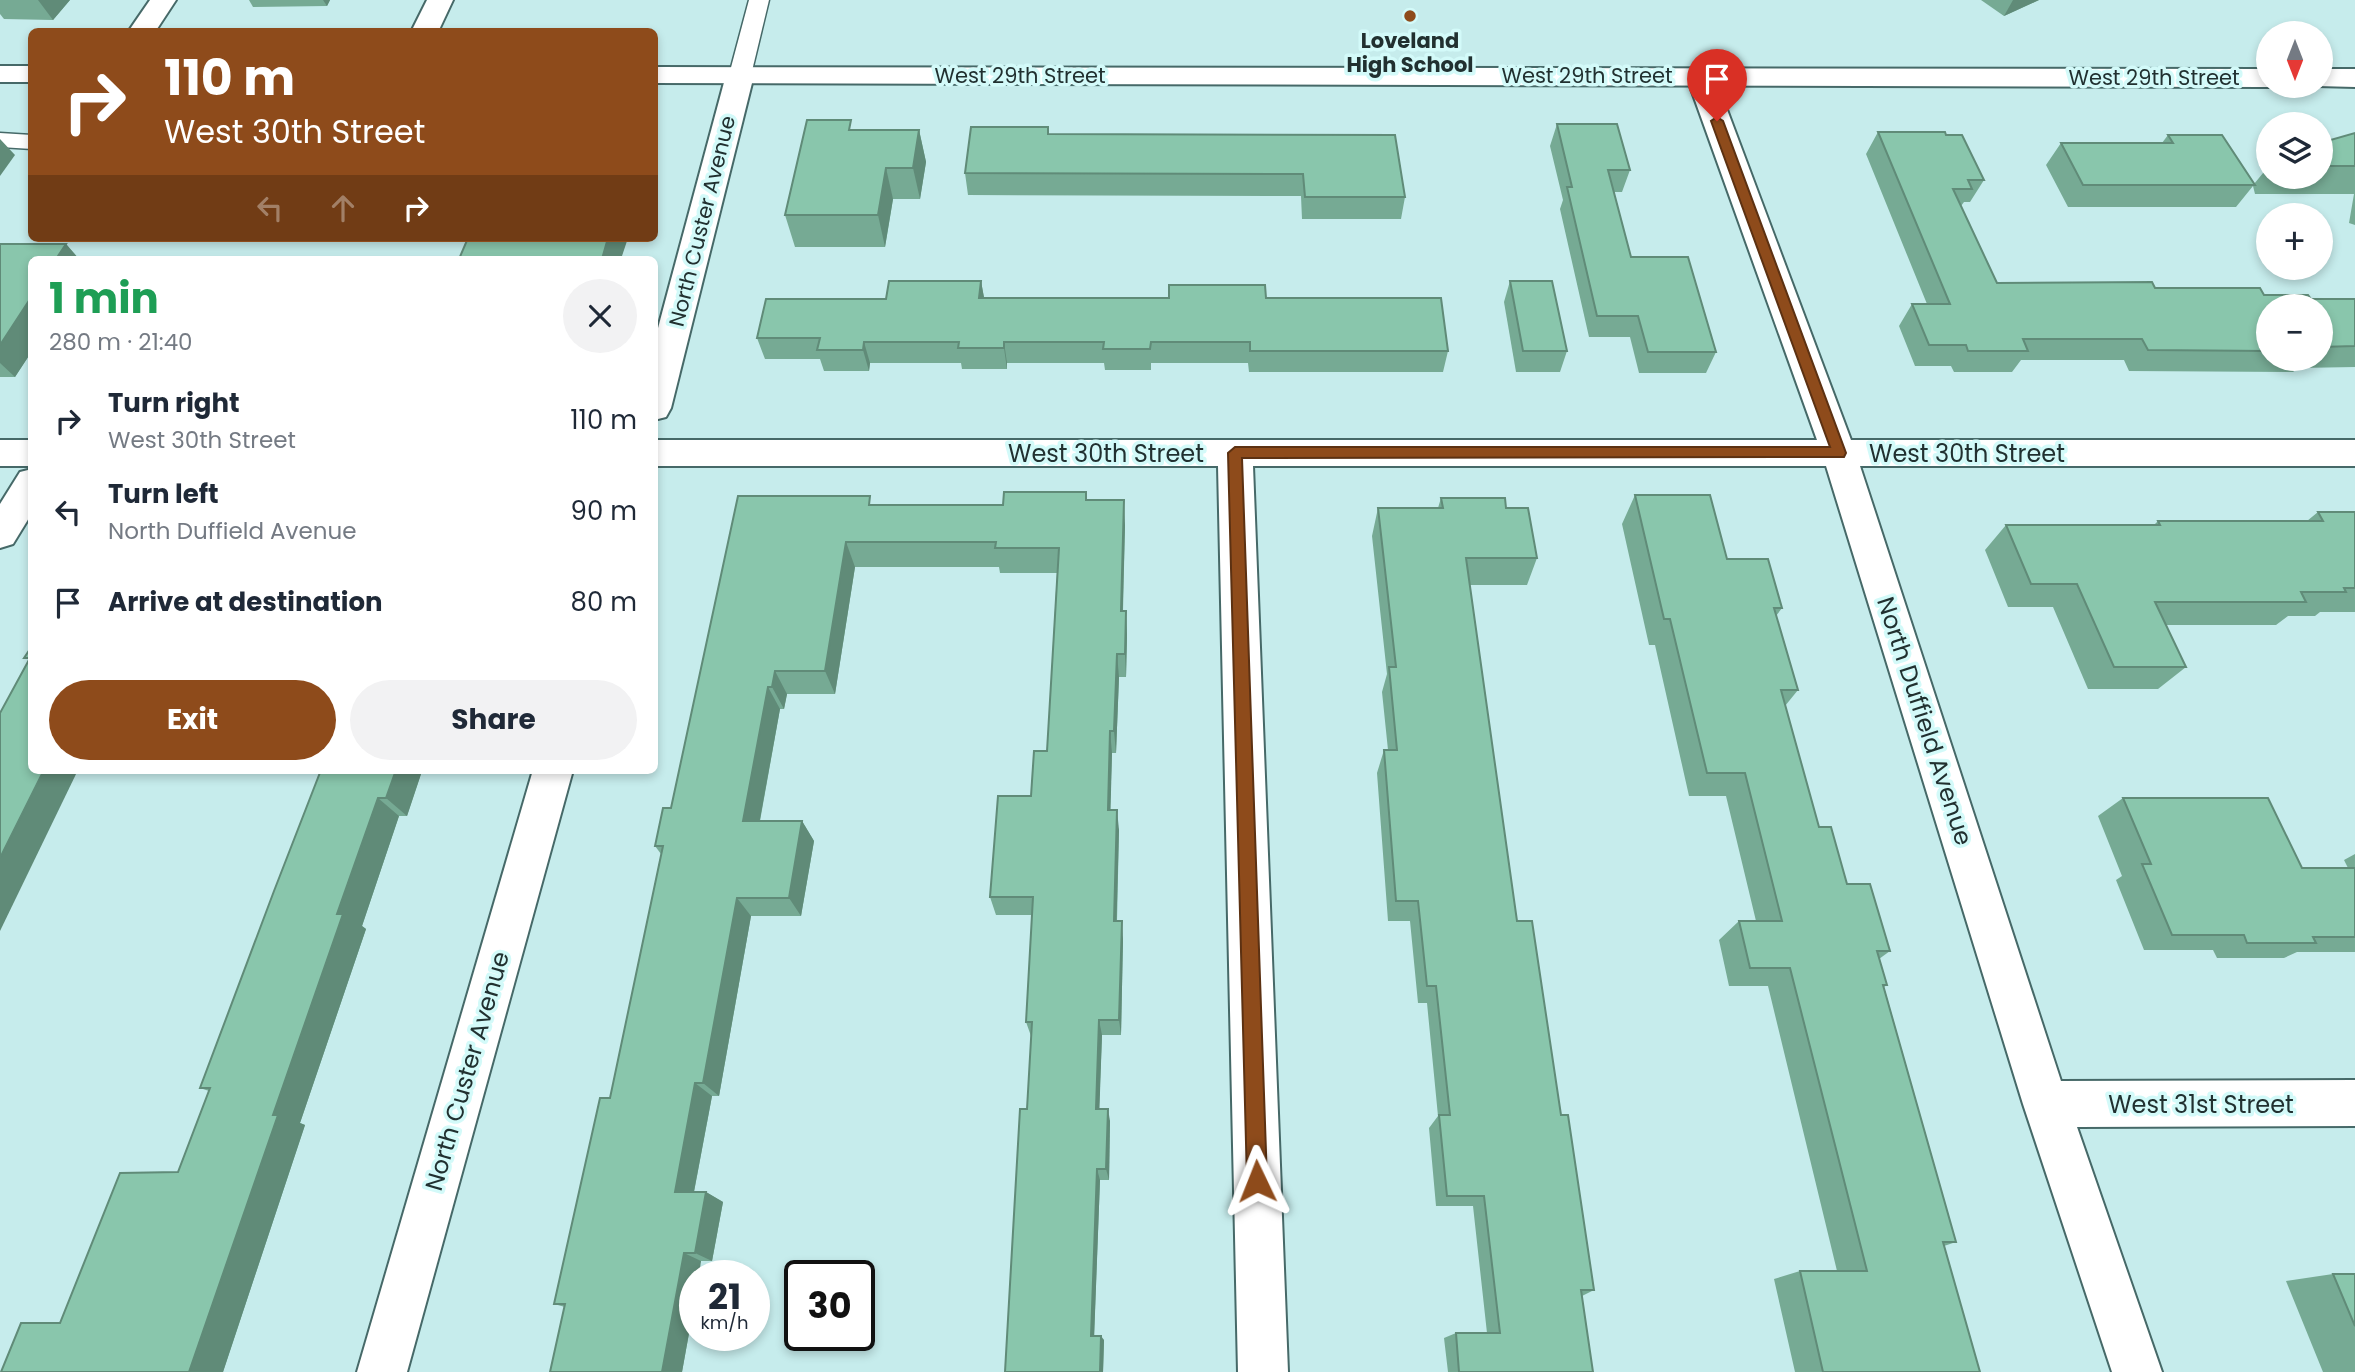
<!DOCTYPE html>
<html lang="en">
<head>
<meta charset="utf-8">
<style>
  body { margin:0; font-family:Poppins,sans-serif; background:#f2f2f3; color:#1f2937; height:100vh; display:flex; flex-direction:column; font-size:26px; white-space:nowrap }
  * { box-sizing:border-box; margin:0 }
  p { font-size:23px; color:#747a83 }
  .icon { flex:none; width:38px; height:38px; fill:none; stroke:currentColor; stroke-width:2; stroke-linecap:round; stroke-linejoin:round }
  .map { position:relative; flex:1; overflow:hidden }
  .sheet { position:absolute; left:28px; top:256px; width:630px; height:518px; display:flex; flex-direction:column; background:#fff; border-radius:10px; box-shadow:0 4px 10px #0003 }
  .sheet>* { flex:none }
  .top-card { position:absolute; left:28px; top:28px; width:630px; height:214px; border-radius:10px; box-shadow:0 4px 10px #0003; background:#8e4b1b; color:#fff; overflow:hidden }
  .needle { width:46px; rotate:180deg }
  .buttons { position:absolute; left:2256px; top:21px; display:grid; gap:14px }
  .buttons a { display:grid; place-items:center; width:77px; height:77px; border-radius:50%; background:#fff; box-shadow:0 4px 10px #0003; font-size:35px }
  .speed { position:absolute; left:679px; top:1260px; display:flex; gap:14px; font-size:35px; font-weight:700; text-align:center }
  .speed>* { display:grid; place-content:center; width:91px; height:91px; border-radius:50%; background:#fff; box-shadow:0 4px 10px #0003; line-height:1 }
  .speed small { font-size:18px; font-weight:400 }
  .speed .limit { border:4px solid #111; border-radius:10px; background:#fff; color:#111 }
  .pin { position:absolute; display:grid; place-items:center; width:60px; height:60px; color:#fff; margin:-72px -30px; border-radius:50% 50% 50% 0; rotate:-45deg; box-shadow:0 0 7px #0007 }
  .pin .icon { rotate:45deg }
  .me { position:absolute; width:77px; margin:-38px; rotate:358deg; stroke-linejoin:round; filter:drop-shadow(0 0 5px #0008) }
  .turn { display:flex; align-items:center; gap:24px; height:147px; padding:0 21px; font-size:32px }
  .turn .icon { width:91px; height:91px; stroke-width:2.5 }
  .turn b { display:block; font-size:49px; line-height:60px }
  .lanes { display:flex; align-items:center; height:66px; padding:0 21px; background:#0003; justify-content:center; gap:35px; direction:ltr }
  .lanes .off { opacity:.35 }
  .round { display:grid; place-items:center; flex:none; width:74px; height:74px; border-radius:37px; background:#f2f2f3 }
  .overview { display:flex; align-items:center; justify-content:space-between; height:119px; padding:0 21px }
  h1 { font-size:42px; font-weight:700; line-height:52px; color:#1e9e55 }
  .action { display:flex; gap:14px; margin-top:auto; padding:14px 21px }
  .action a { flex:1; height:80px; border-radius:42px; background:#8e4b1b; color:#fff; font-size:28px; font-weight:700; line-height:80px; text-align:center }
  .action a+a { background:#f2f2f3; color:#1f2937 }
  ul { padding:0; list-style:none }
  li { display:flex; align-items:center; gap:21px; height:91px; padding:0 21px }
  li div { flex:1 }
  li b { display:block; font-size:26px }
  li em { font-style:normal }
  .map>svg:first-child { display:block }
</style>
</head>
<body>
<div class="map">
<svg width="2355" height="1372" viewBox="0 0 2355 1372">
  <rect width="100%" height="100%" fill="#c6ecec"/>
  <g fill="none" stroke-linecap="round" stroke-linejoin="round">
    <defs>
      <g id="service">
        <polygon points="749,0 769,0 751,75 748,80 732,80 729,75"/>
        <polygon points="0,133 32,135 32,149 0,147"/>
      </g>
      <g id="minor">
        <polygon points="150,0 176,0 155,32 128,32"/>
        <polygon points="427,0 453,0 438,32 411,32"/>
        <polygon points="740,67 750,69 754,75 671,408 666,417 654,420 654,343 726,75 730,69"/>
        <polygon points="1700,67 1710,69 1714,75 1851,440 2355,440 2355,466 1860,466 2061,1081 2355,1080 2355,1126 2077,1127 2162,1372 2112,1372 2023,1104 1826,466 1253,466 1288,1372 1238,1372 1218,466 654,466 654,440 1817,440 1686,75 1690,69"/>
        <rect x="0" y="440" width="32" height="26"/>
        <polygon points="32,469 32,513 13,544 0,548 0,504 20,472"/>
        <polygon points="533,770 573,770 407,1372 357,1372"/>
      </g>
      <g id="secondary">
        <rect x="0" y="66" width="32" height="16"/>
        <polygon points="654,67 2268,69 2268,86 2271,86 2268,87 654,83"/>
        <polygon points="2320,69 2355,69 2355,87 2317,86 2320,86"/>
      </g>
    </defs>
    <use href="#service" stroke="#466968" stroke-width="3"/>
    <use href="#minor" stroke="#466968" stroke-width="4"/>
    <use href="#secondary" stroke="#466968" stroke-width="4"/>
    <use href="#service" fill="#fff" fill-rule="evenodd"/>
    <use href="#minor" fill="#fff" fill-rule="evenodd"/>
    <use href="#secondary" fill="#fff" fill-rule="evenodd"/>
  </g>
  <g fill="#76aa94" fill-rule="evenodd">
    <polygon points="0,0 70,0 53,20 4,19 0,14"/>
    <polygon points="249,0 330,0 327,6 253,7"/>
    <polygon points="1981,0 2039,0 2004,16"/>
    <polygon points="1557,124 1630,170 1622,192 1614,192 1631,257 1716,352 1706,373 1639,373 1630,337 1589,337 1560,209 1563,200 1550,146"/>
    <polygon points="1048,127 1049,134 1395,135 1405,197 1401,219 1302,219 1301,196 968,195 965,173"/>
    <polygon points="853,130 919,130 926,162 920,199 893,199 885,247 795,247 785,215"/>
    <path d="M1878 132 1946 135 1984 180 1970 202H1964L1961 206 1997 283 2155 288 2264 295 2311 299H2355V367L2298 368 2293 372 2129 371 2124 360H2021L2012 372H1954L1951 366H1915L1899 326 1912 304H1927L1866 154ZM2268 306H2320V359H2268Z"/>
    <polygon points="2355,133 2355,225 2349,223 2354,194 2255,194 2253,186 2236,207 2068,207 2046,165 2061,143 2162,143 2168,135 2254,184 2268,167 2268,177 2320,177 2320,143"/>
    <polygon points="0,244 66,244 79,259 32,259 32,351 15,377 0,377"/>
    <polygon points="981,281 984,298 1266,298 1448,351 1443,372 1249,372 1248,363 1151,363 1151,370 1105,370 1104,363 1007,363 1007,369 962,369 961,363 870,363 869,371 824,371 820,359 765,359 757,338"/>
    <polygon points="1510,281 1567,351 1560,372 1516,372 1504,302"/>
    <polygon points="1086,492 1087,500 1125,525 1123,611 1126,611 1127,635 1126,677 1119,677 1116,753 1112,753 1110,810 1119,830 1117,921 1123,939 1121,1035 1102,1035 1099,1109 1110,1121 1109,1180 1100,1180 1094,1336 1104,1340 1103,1372 1005,1372 1027,1109 1031,1036 1026,1022 1032,915 996,915 990,897 1031,796 1047,751 1057,573 1000,573 999,567 855,567 835,694 787,694 784,709 780,709 760,821 802,821 814,841 801,916 751,916 719,1096 712,1096 694,1192 706,1192 723,1202 712,1261 701,1261 695,1276 695,1300 682,1372 565,1307 554,1304 610,1098 661,854 655,846 671,808 738,496 873,505 1003,505"/>
    <polygon points="1635,495 1727,559 1782,608 1776,616 1798,690 1785,706 1819,827 1847,884 1890,951 1879,959 1887,985 1884,987 1956,1242 1944,1246 1980,1372 1795,1372 1774,1279 1800,1271 1837,1271 1768,986 1729,986 1719,940 1739,921 1756,921 1726,796 1689,796 1655,645 1649,645 1622,524"/>
    <polygon points="1441,498 1506,508 1537,558 1527,585 1470,585 1517,921 1561,1115 1594,1290 1582,1296 1593,1372 1448,1372 1444,1338 1456,1333 1487,1333 1473,1206 1436,1206 1429,1128 1438,1116 1427,1003 1418,1003 1410,921 1388,921 1377,773 1384,750 1388,750 1382,692 1387,674 1372,536 1378,508 1438,508"/>
    <polygon points="2318,512 2355,512 2355,612 2320,612 2315,616 2288,616 2276,625 2166,625 2186,667 2158,689 2088,689 2053,607 2008,607 1985,550 2006,525 2154,525 2158,521 2307,521"/>
    <polygon points="321,770 418,770 421,774 407,816 399,816 362,926 366,929 300,1123 305,1125 223,1372 1,1372 60,1323 178,1172 209,1091 200,1088"/>
    <polygon points="2123,798 2302,868 2348,868 2344,860 2355,854 2355,952 2297,952 2284,958 2217,958 2213,950 2144,950 2116,880 2122,876 2098,816"/>
    <polygon points="2333,1274 2355,1274 2355,1372 2323,1372 2286,1281"/>
  </g>
  <g fill="#608b78">
    <polygon points="38,0 70,0 53,20"/>
    <polygon points="323,0 330,0 327,6"/>
    <polygon points="2013,0 2039,0 2004,16"/>
    <polygon points="919,130 926,162 920,199 913,168"/>
    <polygon points="0,139 15,155 0,176"/>
    <polygon points="886,168 893,199 885,247 878,215"/>
    <polygon points="608,238 628,238 621,259 602,259"/>
    <polygon points="66,244 79,259 56,259"/>
    <polygon points="981,281 985,303 979,298"/>
    <polygon points="32,296 32,351 15,377 0,363 0,345"/>
    <polygon points="864,342 870,363 869,371 863,350"/>
    <polygon points="1004,342 1007,363 1007,369 1004,348"/>
    <polygon points="1124,500 1125,525 1122,635 1121,611"/>
    <polygon points="846,542 855,567 835,694 825,671"/>
    <polygon points="1126,611 1127,635 1126,677 1125,654"/>
    <polygon points="1117,654 1119,677 1116,753 1114,731"/>
    <polygon points="775,671 787,694 784,709 772,687"/>
    <polygon points="768,687 780,709 756,841 743,821"/>
    <polygon points="1110,731 1112,753 1110,830 1108,810"/>
    <polygon points="44,770 78,770 0,931 0,858"/>
    <polygon points="396,770 418,770 421,774 407,816 386,798"/>
    <polygon points="378,798 399,816 362,926 366,929 300,1123 305,1125 223,1372 189,1372 337,914"/>
    <polygon points="1117,810 1119,830 1116,939 1114,921"/>
    <polygon points="802,821 814,841 801,916 789,898"/>
    <polygon points="737,898 751,916 719,1096 703,1083"/>
    <polygon points="1122,921 1123,939 1121,1035 1119,1020"/>
    <polygon points="1099,1020 1102,1035 1099,1121 1096,1109"/>
    <polygon points="695,1083 712,1096 692,1202 675,1192"/>
    <polygon points="1108,1109 1110,1121 1109,1180 1106,1169"/>
    <polygon points="1097,1169 1100,1180 1094,1340 1091,1336"/>
    <polygon points="706,1192 723,1202 712,1261 695,1253"/>
    <polygon points="684,1253 701,1261 699,1276 695,1276 695,1300 682,1372 662,1372"/>
    <polygon points="1101,1336 1104,1340 1103,1372 1100,1372"/>
  </g>
  <g fill="#89c6ac" stroke="#608b78" stroke-width="2">
    <polygon points="807,120 851,120 849,130 919,130 913,168 886,168 878,215 785,215"/>
    <polygon points="1557,124 1617,124 1630,170 1608,170 1631,257 1688,257 1716,352 1648,352 1638,316 1597,316 1567,187 1572,187"/>
    <polygon points="971,127 1048,127 1048,134 1395,135 1405,197 1305,197 1303,174 965,173"/>
    <polygon points="1878,132 1945,132 1946,135 1962,135 1984,180 1968,180 1972,189 1953,189 1997,283 2152,282 2155,288 2260,288 2264,295 2308,295 2311,299 2355,299 2355,346 2320,347 2320,306 2268,306 2268,351 2148,350 2142,339 2023,339 2028,351 1968,351 1966,345 1929,345 1912,304 1950,304"/>
    <polygon points="2355,133 2355,166 2320,166 2320,143"/>
    <polygon points="2168,135 2222,135 2255,185 2083,185 2061,143 2173,143"/>
    <polygon points="468,238 608,238 602,259 459,259"/>
    <polygon points="0,244 66,244 56,259 32,259 32,296 0,345"/>
    <polygon points="889,281 981,281 979,298 1169,298 1169,285 1265,285 1266,298 1441,298 1448,351 1250,351 1250,342 1151,342 1150,349 1103,349 1104,342 1004,342 1004,348 958,348 959,342 864,342 863,350 817,350 820,338 757,338 766,299 886,299"/>
    <polygon points="1510,281 1552,281 1567,351 1523,351"/>
    <polygon points="1004,492 1086,492 1086,500 1124,500 1121,611 1126,611 1125,654 1117,654 1114,731 1110,731 1108,810 1117,810 1114,921 1122,921 1119,1020 1099,1020 1096,1109 1108,1109 1106,1169 1097,1169 1091,1336 1101,1336 1100,1372 1005,1372 1020,1109 1027,1109 1032,1022 1026,1022 1033,897 990,897 998,796 1031,796 1034,751 1047,751 1059,548 995,548 996,542 846,542 825,671 775,671 772,687 768,687 743,821 802,821 789,898 737,898 703,1083 695,1083 675,1192 706,1192 695,1253 684,1253 662,1372 550,1372 565,1304 554,1304 600,1098 610,1098 663,846 655,846 663,808 671,808 738,496 870,496 869,505 1003,505"/>
    <polygon points="1635,495 1710,495 1727,559 1768,559 1782,608 1774,608 1798,690 1781,690 1819,827 1831,827 1847,884 1870,884 1890,951 1877,951 1887,985 1883,985 1956,1242 1943,1242 1980,1372 1823,1372 1800,1271 1867,1271 1790,968 1750,968 1739,921 1782,921 1745,773 1707,773 1670,619 1664,619"/>
    <polygon points="1441,498 1505,498 1506,508 1528,508 1537,558 1466,558 1517,921 1532,921 1561,1115 1568,1115 1594,1290 1581,1290 1593,1372 1459,1372 1456,1333 1500,1333 1484,1196 1447,1196 1439,1115 1450,1115 1436,986 1427,986 1418,901 1396,901 1384,750 1397,750 1389,667 1396,667 1378,508 1443,508"/>
    <polygon points="2318,512 2355,512 2355,588 2344,588 2346,592 2301,592 2306,602 2155,602 2186,667 2114,667 2077,584 2031,584 2006,525 2160,525 2158,521 2323,521"/>
    <polygon points="32,646 32,770 44,770 0,858 0,713 30,658 24,658"/>
    <polygon points="321,770 396,770 386,798 378,798 337,914 343,914 273,1115 278,1115 189,1372 1,1372 21,1323 60,1323 120,1173 178,1172 210,1088 200,1088 274,891"/>
    <polygon points="2123,798 2268,798 2302,868 2355,868 2355,937 2313,937 2316,943 2247,943 2244,935 2172,935 2142,864 2151,864"/>
    <polygon points="2333,1274 2355,1274 2355,1326"/>
  </g>
  <polygon fill="#8e4b1b" stroke="#5c3112" stroke-width="2" points="1717,117 1723,121 1846,453 1844,457 1242,458 1267,1181 1264,1188 1257,1191 1250,1188 1247,1181 1228,453 1235,447 1830,447 1711,121"/>
  <circle fill="#8e4b1b" stroke="#d3faf9" stroke-width="2.5" cx="1410" cy="16" r="7"/>
  <g text-anchor="middle" dominant-baseline="central" stroke-width="7" stroke-linejoin="round" paint-order="stroke">
    <g font-size="21" font-weight="bold" fill="#213030" stroke="#d3faf9">
      <text x="1410" y="40">Loveland<tspan x="1410" dy="24">High School</tspan></text>
    </g>
    <g font-size="21" fill="#213030" stroke="#d3faf9">
      <text x="1020" y="75">West 29th Street</text>
      <text x="1587" y="75">West 29th Street</text>
      <text x="2154" y="77">West 29th Street</text>
      <text transform="translate(702 221) rotate(-76)">North Custer Avenue</text>
    </g>
    <g font-size="24" fill="#213030" stroke="#d3faf9">
      <text x="1106" y="453">West 30th Street</text>
      <text x="1967" y="453">West 30th Street</text>
      <text transform="translate(1925 721) rotate(72)">North Duffield Avenue</text>
      <text transform="translate(467 1071) rotate(-74)">North Custer Avenue</text>
      <text x="2201" y="1104">West 31st Street</text>
    </g>
  </g>
</svg>
<div class="buttons">
<a><svg class="needle" viewBox="-14 -14 28 28"><path d="M0-13l5 13h-10z" fill="#e53935"/><path d="M0 13l5-13h-10z" fill="#747a83"/></svg></a>
<a><svg class="icon" aria-label="layers" viewBox="0 0 24 24"><path d="M12 4l9 5-9 5-9-5zM3 14l9 5 9-5"/></svg></a>
<a>+</a>
<a>−</a>
</div>
<div class="speed"><div>21<small>km/h</small></div><div class="limit">30</div></div>
<div class="pin" style="left:1717px;top:121px;background:#d93025"><svg class="icon" aria-label="arrive" viewBox="0 0 24 24"><path d="M6 21V4h12l-3 4 3 4H6"/></svg></div>
<svg class="me" style="left:1257px;top:1181px" viewBox="-20 -20 40 40"><path d="M0-17L14 15 0 8-14 15z" fill="#8e4b1b" stroke="#fff" stroke-width="4"/></svg>
<div class="top-card">
<div class="turn"><svg class="icon" aria-label="right" viewBox="0 0 24 24"><path d="M7 20v-9h11M14 6l5 5-5 5"/></svg><div><b>110 m</b>West 30th Street</div></div>
<div class="lanes"><svg class="icon off" aria-label="left" viewBox="0 0 24 24"><path d="M17 20v-9H6M10 6l-5 5 5 5"/></svg><svg class="icon off" aria-label="ahead" viewBox="0 0 24 24"><path d="M12 20V5M6 11l6-6 6 6"/></svg><svg class="icon" aria-label="right" viewBox="0 0 24 24"><path d="M7 20v-9h11M14 6l5 5-5 5"/></svg></div>
</div>
<section class="sheet">
<div class="overview"><div><h1>1 min</h1><p>280 m · 21:40</p></div><a class="round"><svg class="icon" aria-label="close" viewBox="0 0 24 24"><path d="M6 6l12 12M18 6L6 18"/></svg></a></div>
<ul>
<li><svg class="icon" aria-label="right" viewBox="0 0 24 24"><path d="M7 20v-9h11M14 6l5 5-5 5"/></svg><div><b>Turn right</b><p>West 30th Street</p></div><em>110 m</em></li>
<li><svg class="icon" aria-label="left" viewBox="0 0 24 24"><path d="M17 20v-9H6M10 6l-5 5 5 5"/></svg><div><b>Turn left</b><p>North Duffield Avenue</p></div><em>90 m</em></li>
<li><svg class="icon" aria-label="arrive" viewBox="0 0 24 24"><path d="M6 21V4h12l-3 4 3 4H6"/></svg><div><b>Arrive at destination</b></div><em>80 m</em></li>
</ul>
<div class="action"><a>Exit</a><a>Share</a></div>
</section>
</div>
</body>
</html>
